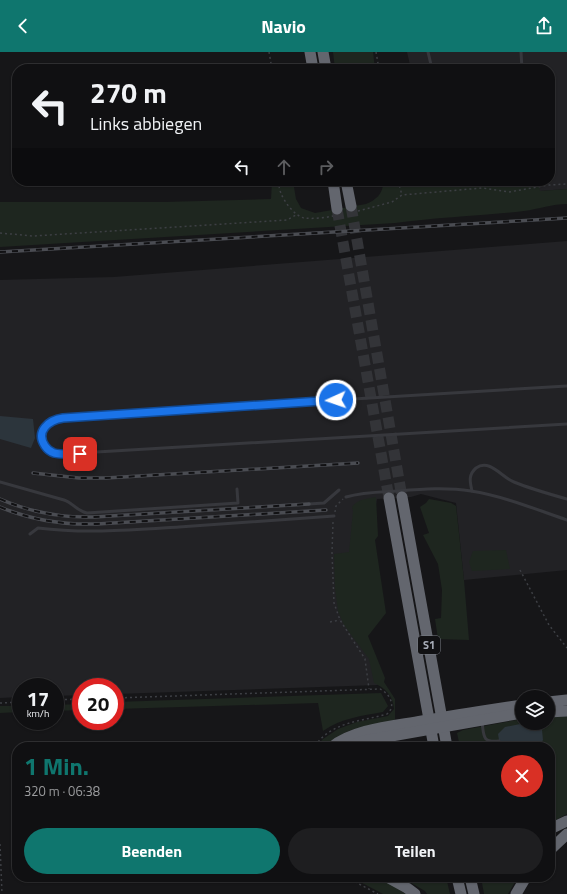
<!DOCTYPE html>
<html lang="de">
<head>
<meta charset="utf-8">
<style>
  body { margin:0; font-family:"Titillium Web",sans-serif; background:#1e1e20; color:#f1f3f6; height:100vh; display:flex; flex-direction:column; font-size:15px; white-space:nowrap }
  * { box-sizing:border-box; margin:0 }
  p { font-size:13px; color:#9c9d9f }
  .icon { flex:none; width:22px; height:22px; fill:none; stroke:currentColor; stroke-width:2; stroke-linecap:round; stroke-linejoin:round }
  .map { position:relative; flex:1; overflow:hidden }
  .details { position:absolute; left:12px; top:690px; width:543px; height:140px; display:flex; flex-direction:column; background:#101012; border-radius:16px; box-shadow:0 1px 3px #0004,0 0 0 1px #303032 }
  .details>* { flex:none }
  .banner { position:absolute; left:12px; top:12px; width:543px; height:122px; border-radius:16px; box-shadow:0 1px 3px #0004,0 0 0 1px #303032; background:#101012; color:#f1f3f6; overflow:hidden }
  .buttons { position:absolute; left:515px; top:638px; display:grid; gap:8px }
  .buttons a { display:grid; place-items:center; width:40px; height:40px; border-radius:50%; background:#101012; box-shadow:0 1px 3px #0004,0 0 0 1px #303032; font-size:20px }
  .speed { position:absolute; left:12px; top:626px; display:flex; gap:8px; font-size:20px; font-weight:700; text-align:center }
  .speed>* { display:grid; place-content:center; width:52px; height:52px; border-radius:50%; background:#101012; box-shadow:0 1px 3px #0004,0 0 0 1px #303032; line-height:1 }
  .speed small { font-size:10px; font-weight:400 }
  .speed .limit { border:6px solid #d22; background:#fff; color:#111 }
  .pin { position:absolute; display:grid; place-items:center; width:34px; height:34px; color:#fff; margin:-17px; border-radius:8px; box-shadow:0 2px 6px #0006 }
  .me { position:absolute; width:44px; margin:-22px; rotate:267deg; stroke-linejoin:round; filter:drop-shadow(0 0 3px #0008) }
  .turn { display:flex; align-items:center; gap:14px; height:84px; padding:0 12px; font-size:18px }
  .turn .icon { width:52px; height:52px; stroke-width:2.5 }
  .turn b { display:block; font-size:28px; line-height:34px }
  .lanes { display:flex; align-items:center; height:38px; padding:0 12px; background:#0003; justify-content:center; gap:20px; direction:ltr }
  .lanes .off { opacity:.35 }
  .round { display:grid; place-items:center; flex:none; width:42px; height:42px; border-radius:21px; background:#1e1e20 }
  .headline { display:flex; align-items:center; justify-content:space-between; height:68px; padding:0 12px }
  h1 { font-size:24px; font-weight:700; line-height:30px; color:#0f766e }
  .primary-button { display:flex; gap:8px; margin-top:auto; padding:8px 12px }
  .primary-button a { flex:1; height:46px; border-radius:24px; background:#0f766e; color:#fff; font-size:16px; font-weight:700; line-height:46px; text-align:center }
  .primary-button a+a { background:#1e1e20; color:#f1f3f6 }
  header { display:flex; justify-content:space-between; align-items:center; height:52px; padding:0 12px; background:#0f766e; color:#fff; font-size:18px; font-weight:700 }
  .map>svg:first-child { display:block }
</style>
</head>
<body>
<header><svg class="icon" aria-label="back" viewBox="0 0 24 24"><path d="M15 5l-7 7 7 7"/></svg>Navio<svg class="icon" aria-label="share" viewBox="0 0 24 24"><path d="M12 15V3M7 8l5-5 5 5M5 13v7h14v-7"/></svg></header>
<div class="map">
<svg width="567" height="842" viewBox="0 0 567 842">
  <rect width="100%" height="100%" fill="#161618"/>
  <g fill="#222225">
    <polygon points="407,0 567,0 567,137 539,139 538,129 550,129 550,17 411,17"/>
    <polygon points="567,189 567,518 464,528 456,451 421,442 411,445 377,447 363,526 340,538 372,599 378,633 115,642 115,635 81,635 81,643 55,644 55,635 21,635 21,645 0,646 0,228 114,225"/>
  </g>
  <g fill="#1e261f">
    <polygon points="333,0 373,0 375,17 335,17"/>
    <path d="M272 129H293L296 147 301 156 315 161 366 152C376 148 384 141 383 129H538L540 139 567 137V152C552 152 539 157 524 159 481 164 438 165 395 171L0 195V150H164L271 147Z"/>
    <path d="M376 445 378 484 375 488 386 561 368 584 385 626 384 630 395 647V667L394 669 354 677 344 681 325 695H316L323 687 338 677 357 670 388 664 394 657C393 643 385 636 374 631L369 607 344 573 338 559 335 536 334 502 349 500 353 459 352 455C358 447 366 447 376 445Z"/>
    <polygon points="429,447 451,451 456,454 464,528 469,588 438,587 435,567 441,566 442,538 438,512 423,483 429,481 420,455 426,451"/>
    <polygon points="506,498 510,517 472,519 469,510 473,499"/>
    <path d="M381 641 388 654 383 660C361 664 342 666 323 679L318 651 115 657V650Z"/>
    <polygon points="81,652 81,658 55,659 55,653"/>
    <polygon points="0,654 21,654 21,660 0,661"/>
    <polygon points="567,663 567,762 550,771 550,695 460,695 457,681 463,678 522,667 522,671 548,671 548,664"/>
    <polygon points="408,689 409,695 366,695 381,691"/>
    <polygon points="351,825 374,825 391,832 406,842 383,842"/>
    <polygon points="401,825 446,825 450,842 427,842 425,839"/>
    <polygon points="481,825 518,825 508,842 484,842"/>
  </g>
  <g fill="#2c353c">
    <polygon points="0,364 33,367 35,386 31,396 0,387"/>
    <polygon points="525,671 533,671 542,678 543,688 539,695 501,695 500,694 498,682 505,675"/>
  </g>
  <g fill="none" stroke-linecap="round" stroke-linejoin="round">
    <g stroke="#333438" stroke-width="11" stroke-dasharray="11 5.5" stroke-linecap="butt">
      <polyline points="351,154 402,445"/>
      <polyline points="337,157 389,446"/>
    </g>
    <g stroke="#3d3f44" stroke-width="1.5" stroke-dasharray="2 3" stroke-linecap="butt">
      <polyline points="269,0 272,17"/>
      <polyline points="376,0 379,17"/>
      <path d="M279 129C279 133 279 138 281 141 284 150 295 164 304 166 313 167 324 166 333 164"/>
      <polyline points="398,129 402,143"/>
      <polyline points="358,159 392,150 402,143 482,136 509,140 549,133 567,132"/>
      <polyline points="0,181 33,184 287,168 296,163"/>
      <polyline points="335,460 336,454 343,447"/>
      <polyline points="333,470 332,501 334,551 340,568 365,607 369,637"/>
      <polyline points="520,518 549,573 567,596"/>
      <polyline points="330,570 340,568"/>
      <polyline points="523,644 543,642"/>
      <path d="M115 646 380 637C389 641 397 654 387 662 360 670 332 669 314 695"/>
      <polyline points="55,648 81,647"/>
      <polyline points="0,651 21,650"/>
      <polyline points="0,792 2,842"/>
      <polyline points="346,825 378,842"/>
    </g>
    <g stroke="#37383d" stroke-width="3">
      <polyline points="428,0 432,17"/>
      <polyline points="521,0 522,17"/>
      <path d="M567 334 120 361 63 366C35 370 34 398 63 402L567 372"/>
      <path d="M0 430 64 448C73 451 77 459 87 461L238 451 237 437"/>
      <path d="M472 439C470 430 468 423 476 416 490 406 502 426 514 430 531 437 549 442 567 447"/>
      <path d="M346 445C363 440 380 440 397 439 422 437 446 435 471 439 503 444 535 457 567 468"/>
      <polyline points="309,452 324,451 339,438"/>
      <path d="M30 482 38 476C85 482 132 478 179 475 230 471 282 468 334 464"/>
      <path d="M482 670C484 684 482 691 499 689"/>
      <polyline points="392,687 393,695"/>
    </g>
    <g stroke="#63666e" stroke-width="11">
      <polyline points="310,0 313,17"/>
      <polyline points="323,0 326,17"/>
      <polyline points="333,129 337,157"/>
      <polyline points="346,129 351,154"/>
      <polyline points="402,445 447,695"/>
      <polyline points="389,446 434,695"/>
      <polyline points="548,650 567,648"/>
      <polyline points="548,660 567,659"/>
      <path d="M332 695C353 677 395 674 422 669 455 663 489 658 522 653"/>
      <polyline points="348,695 363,689 522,661"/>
      <polyline points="550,777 567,769"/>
      <polyline points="550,798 567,782"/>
      <polyline points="387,825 407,836 415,842"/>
      <polyline points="457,825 461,842"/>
      <polyline points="470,825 474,842"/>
      <polyline points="516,842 526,825"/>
    </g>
    <defs>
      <g id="rail">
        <polyline points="0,200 567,166"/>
        <polyline points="33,421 79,426 106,426 358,411"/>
        <path d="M0 447C30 460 61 466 94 465L309 452"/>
        <path d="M0 455C31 468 63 473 97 472L326 458"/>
      </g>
    </defs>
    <use href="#rail" stroke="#4a4c52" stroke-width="3.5"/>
    <use href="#rail" stroke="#111113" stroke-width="2" stroke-dasharray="6" stroke-linecap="butt"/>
  </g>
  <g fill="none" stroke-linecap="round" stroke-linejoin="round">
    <defs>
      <path id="route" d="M80 402C72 402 62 403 54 401 51 400 47 397 45 394 35 379 49 368 63 366L336 348"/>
    </defs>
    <use href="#route" stroke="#114b97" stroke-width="10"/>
    <use href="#route" stroke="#1a73e8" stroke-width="7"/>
  </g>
  <g text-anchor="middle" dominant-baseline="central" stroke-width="3.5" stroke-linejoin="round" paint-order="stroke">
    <rect fill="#111113" stroke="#7b7e86" stroke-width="1" x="418" y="584" width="22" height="18" rx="3"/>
    <g font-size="11" font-weight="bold" fill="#a8adb8">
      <text x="429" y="593">S1</text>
    </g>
  </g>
</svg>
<div class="buttons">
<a><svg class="icon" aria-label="layers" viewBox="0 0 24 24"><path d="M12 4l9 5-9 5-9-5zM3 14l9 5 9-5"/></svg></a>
</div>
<div class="speed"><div>17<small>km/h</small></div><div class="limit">20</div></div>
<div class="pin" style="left:80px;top:402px;background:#d93025"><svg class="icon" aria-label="arrive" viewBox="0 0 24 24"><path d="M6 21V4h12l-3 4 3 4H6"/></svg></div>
<svg class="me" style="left:336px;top:348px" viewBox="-20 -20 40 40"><circle r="17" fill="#1a73e8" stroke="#fff" stroke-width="3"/><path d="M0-11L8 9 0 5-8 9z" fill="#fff"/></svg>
<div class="banner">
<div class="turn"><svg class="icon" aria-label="left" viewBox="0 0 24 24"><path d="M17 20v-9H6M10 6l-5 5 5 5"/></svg><div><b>270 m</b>Links abbiegen</div></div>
<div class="lanes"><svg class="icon" aria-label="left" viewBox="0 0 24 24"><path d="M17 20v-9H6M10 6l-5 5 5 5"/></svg><svg class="icon off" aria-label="ahead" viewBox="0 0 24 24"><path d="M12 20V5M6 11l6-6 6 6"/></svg><svg class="icon off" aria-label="right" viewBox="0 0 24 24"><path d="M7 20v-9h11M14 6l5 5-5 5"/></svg></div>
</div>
<section class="details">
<div class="headline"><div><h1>1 Min.</h1><p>320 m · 06:38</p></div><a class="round" style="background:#d93025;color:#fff"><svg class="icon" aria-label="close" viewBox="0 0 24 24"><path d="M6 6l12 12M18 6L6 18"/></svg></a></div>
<div class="primary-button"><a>Beenden</a><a>Teilen</a></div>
</section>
</div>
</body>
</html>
